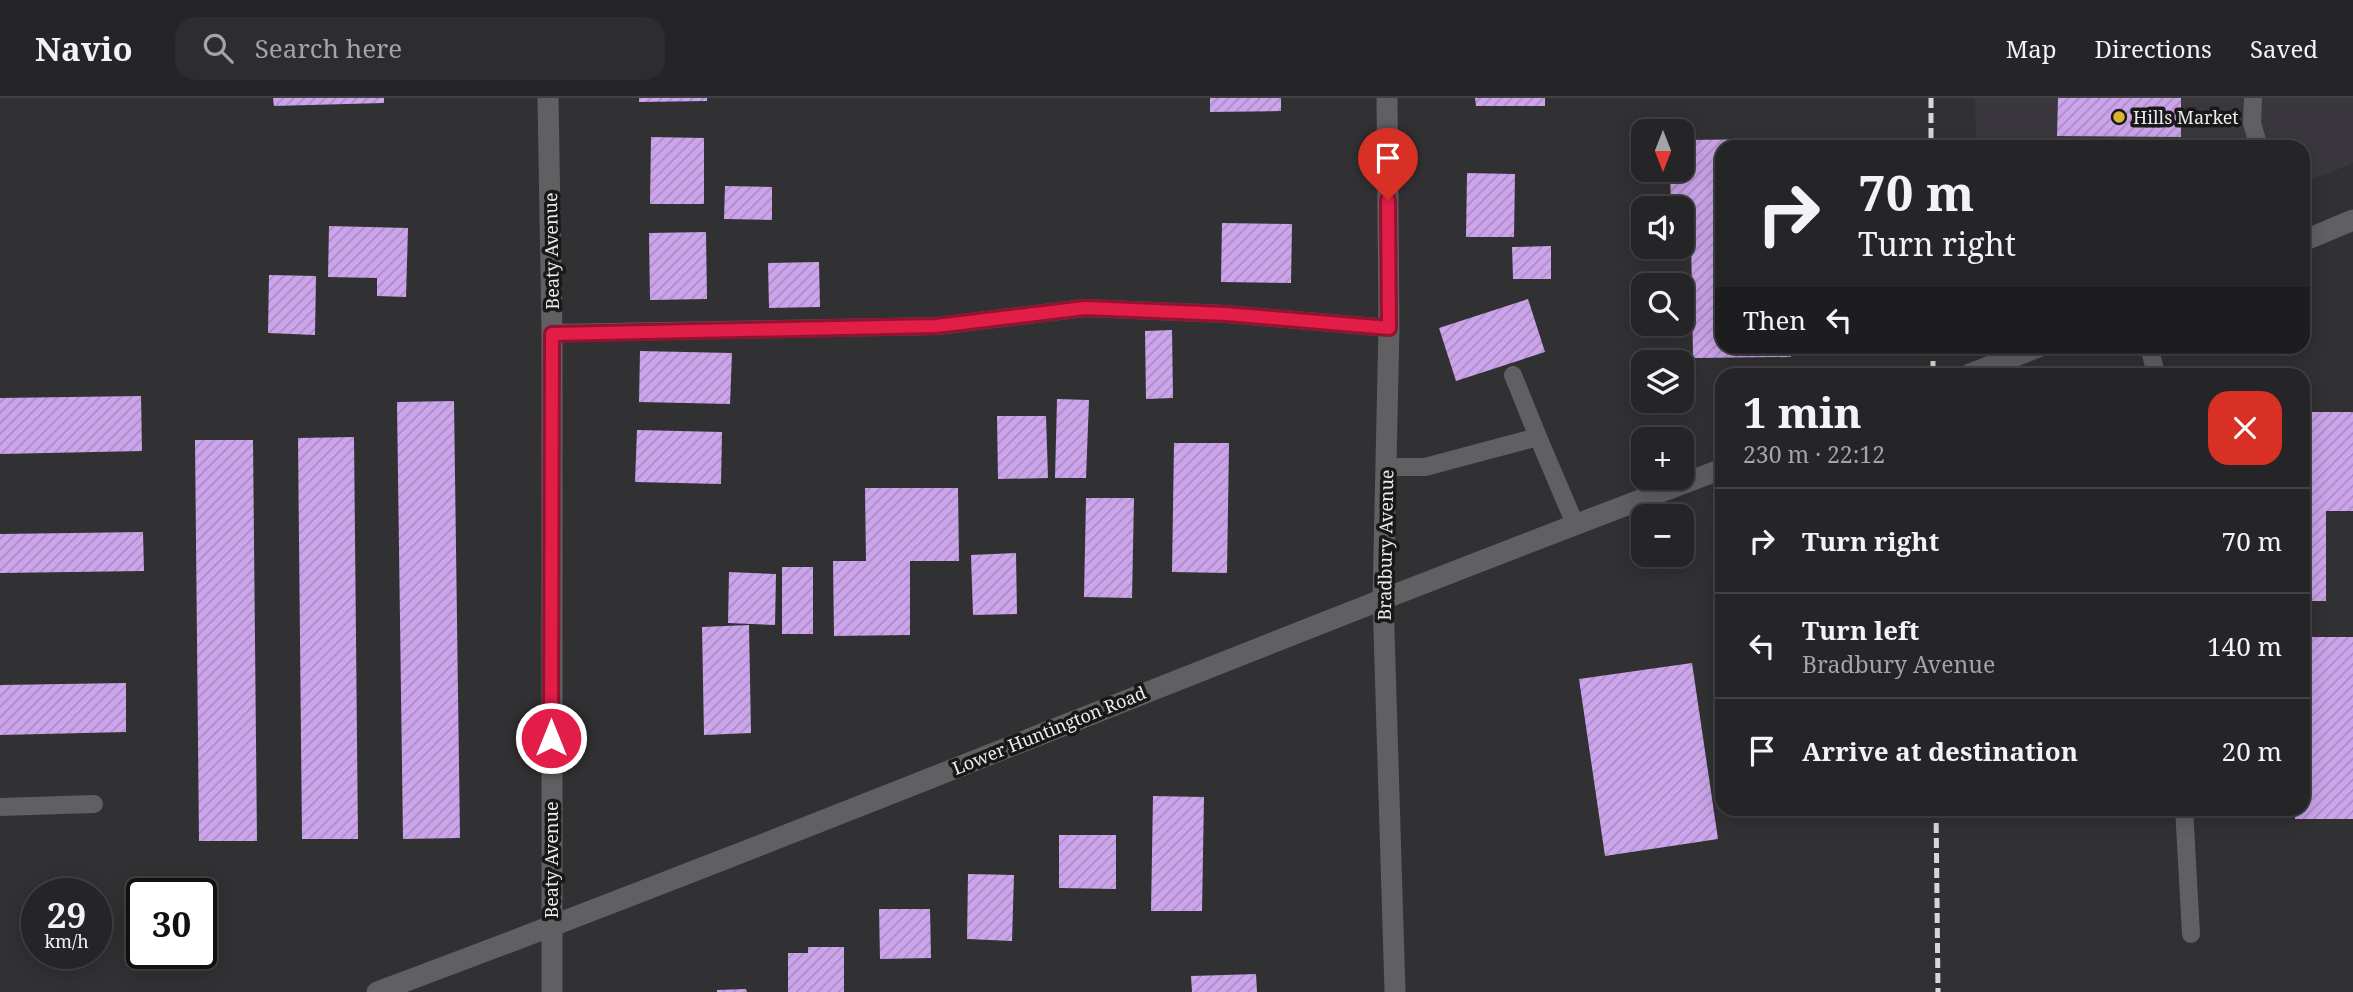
<!DOCTYPE html>
<html lang="en">
<head>
<meta charset="utf-8">
<style>
  body { margin:0; font-family:"Noto Serif",serif; background:#2d2c2e; color:#f1f3f6; height:100vh; display:flex; flex-direction:column; font-size:26px; white-space:nowrap }
  * { box-sizing:border-box; margin:0 }
  p { font-size:23px; color:#a3a4a7 }
  .icon { flex:none; width:38px; height:38px; fill:none; stroke:currentColor; stroke-width:2; stroke-linecap:round; stroke-linejoin:round }
  .map { position:relative; flex:1; overflow:hidden }
  .details { position:absolute; left:1715px; top:270px; width:595px; height:448px; display:flex; flex-direction:column; background:#252426; border-radius:21px; box-shadow:0 4px 18px #0003,0 0 0 2px #424143 }
  .details>* { flex:none }
  .top-card { position:absolute; left:1715px; top:42px; width:595px; height:214px; border-radius:21px; box-shadow:0 4px 18px #0003,0 0 0 2px #424143; background:#252426; color:#f1f3f6; overflow:hidden }
  .needle { width:46px; rotate:180deg }
  .tools { position:absolute; left:1631px; top:21px; display:grid; gap:14px }
  .tools a { display:grid; place-items:center; width:63px; height:63px; border-radius:14px; background:#252426; box-shadow:0 4px 18px #0003,0 0 0 2px #424143; font-size:35px }
  .speed { position:absolute; left:21px; top:780px; display:flex; gap:14px; font-size:35px; font-weight:700; text-align:center }
  .speed>* { display:grid; place-content:center; width:91px; height:91px; border-radius:50%; background:#252426; box-shadow:0 4px 18px #0003,0 0 0 2px #424143; line-height:1 }
  .speed small { font-size:18px; font-weight:400 }
  .speed .limit { border:4px solid #111; border-radius:10px; background:#fff; color:#111 }
  .pin { position:absolute; display:grid; place-items:center; width:60px; height:60px; color:#fff; margin:-72px -30px; border-radius:50% 50% 50% 0; rotate:-45deg; box-shadow:0 0 7px #0007 }
  .pin .icon { rotate:45deg }
  .me { position:absolute; width:77px; margin:-38px; rotate:0deg; stroke-linejoin:round; filter:drop-shadow(0 0 5px #0008) }
  .turn { display:flex; align-items:center; gap:24px; height:147px; padding:0 28px; font-size:32px }
  .turn .icon { width:91px; height:91px; stroke-width:2.5 }
  .turn b { display:block; font-size:49px; line-height:60px }
  .then { display:flex; align-items:center; height:66px; padding:0 28px; background:#0003; gap:14px; font-size:26px }
  .round { display:grid; place-items:center; flex:none; width:74px; height:74px; border-radius:21px; background:#2d2c2e }
  .head { display:flex; align-items:center; justify-content:space-between; height:119px; padding:0 28px }
  h1 { font-size:42px; font-weight:700; line-height:52px }
  ul { padding:0; list-style:none }
  li { display:flex; align-items:center; gap:21px; height:105px; padding:0 28px; border-top:2px solid #424143 }
  li div { flex:1 }
  li b { display:block; font-size:26px }
  li em { font-style:normal }
  header { display:flex; align-items:center; gap:42px; box-sizing:border-box; height:98px; padding:0 35px; background:#252426; border-bottom:2px solid #424143 }
  header strong { font-size:33px }
  nav { display:flex; gap:38px; margin-inline-start:auto; font-size:24px }
  .search { width:490px; height:63px; background:#2d2c2e; display:flex; align-items:center; gap:18px; box-sizing:border-box; padding:0 24px; border-radius:21px; color:#a3a4a7; font-size:26px }
  .map>svg:first-child { display:block }
</style>
</head>
<body>
<header>
<strong>Navio</strong>
<div class="search"><svg class="icon" aria-label="search" viewBox="0 0 24 24"><circle cx="10" cy="10" r="6"/><path d="M15 15l6 6"/></svg>Search here</div>
<nav><a>Map</a><a>Directions</a><a>Saved</a></nav>
</header>
<div class="map">
<svg width="2353" height="894" viewBox="0 0 2353 894">
  <defs>
    <pattern id="building-hatch" width="6" height="6" patternUnits="userSpaceOnUse" patternTransform="scale(1.75)"><rect width="6" height="6" fill="#cba4eb"/><path d="M-1 1l2-2M0 6l6-6M5 7l2-2" fill="none" stroke="#aa8cc2"/></pattern>
  </defs>
  <rect width="100%" height="100%" fill="#313033"/>
  <polygon fill="#3b373f" points="1975,0 2353,0 2353,65 2303,85 2303,49 1976,49"/>
  <g fill="url(#building-hatch)">
    <polygon points="273,0 384,0 384,5 274,8"/>
    <polygon points="639,0 707,0 707,3 639,4"/>
    <polygon points="1210,0 1281,0 1281,13 1210,14"/>
    <polygon points="1475,0 1545,0 1545,8 1476,8"/>
    <polygon points="2058,0 2181,0 2181,39 2057,38"/>
    <polygon points="651,39 704,40 704,106 650,106"/>
    <polygon points="1789,41 1789,49 1722,49 1722,248 1791,248 1791,259 1693,260 1691,138 1682,138 1682,110 1671,110 1670,72 1682,72 1682,42"/>
    <polygon points="1467,75 1515,76 1514,139 1466,139"/>
    <polygon points="725,88 772,89 772,122 724,121"/>
    <polygon points="1222,125 1292,126 1291,185 1221,184"/>
    <polygon points="329,128 408,130 406,199 377,198 377,180 328,179"/>
    <polygon points="706,134 707,201 650,202 649,135"/>
    <polygon points="1551,148 1551,181 1513,181 1512,149"/>
    <polygon points="819,164 820,209 769,210 768,165"/>
    <polygon points="269,177 316,178 315,237 268,235"/>
    <polygon points="1528,201 1545,254 1456,283 1439,230"/>
    <polygon points="1172,232 1173,300 1146,301 1145,233"/>
    <polygon points="640,253 732,255 730,306 639,304"/>
    <polygon points="141,298 142,353 0,356 0,300"/>
    <polygon points="1057,301 1089,302 1086,380 1055,380"/>
    <polygon points="454,303 460,740 403,741 397,304"/>
    <polygon points="2303,314 2353,314 2353,413 2326,413 2326,503 2303,503"/>
    <polygon points="997,318 1046,318 1048,380 998,381"/>
    <polygon points="637,332 722,334 721,386 635,384"/>
    <polygon points="354,339 358,741 302,741 298,340"/>
    <polygon points="195,342 253,342 257,743 199,743"/>
    <polygon points="1174,345 1229,345 1227,475 1172,474"/>
    <polygon points="865,390 958,390 959,463 910,463 910,537 834,538 833,463 866,463"/>
    <polygon points="1086,400 1134,400 1132,500 1084,499"/>
    <polygon points="143,434 144,473 0,475 0,436"/>
    <polygon points="1016,455 1017,516 973,517 971,457"/>
    <rect x="782" y="469" width="31" height="67"/>
    <polygon points="729,474 776,476 775,527 728,525"/>
    <polygon points="749,527 751,635 704,637 702,529"/>
    <polygon points="2303,539 2353,539 2353,721 2295,721 2295,710 2303,710"/>
    <polygon points="1692,565 1718,741 1605,758 1579,581"/>
    <polygon points="126,585 126,634 0,637 0,587"/>
    <polygon points="1153,698 1204,699 1202,813 1151,813"/>
    <polygon points="1059,737 1116,737 1116,791 1059,790"/>
    <polygon points="968,776 1014,777 1012,843 967,841"/>
    <polygon points="879,811 930,811 931,860 880,861"/>
    <polygon points="808,849 844,849 844,894 788,894 788,855 808,855"/>
    <polygon points="1256,876 1257,894 1192,894 1191,878"/>
    <polygon points="746,891 747,894 717,894 717,892"/>
  </g>
  <g fill="none" stroke-linecap="round" stroke-linejoin="round">
    <g stroke="#605f62" stroke-width="18">
      <polyline points="2253,0 2252,25 2259,49"/>
      <polyline points="552,235 937,228 1085,210 1226,216 1389,230"/>
      <polyline points="2149,248 2156,276"/>
      <polyline points="1513,277 1538,339"/>
      <polyline points="1386,369 1425,369 1538,339 1575,426"/>
      <polyline points="0,709 94,706"/>
      <polyline points="2184,710 2191,836"/>
    </g>
    <g stroke="#605f62" stroke-width="21">
      <polyline points="548,0 552,235 552,894"/>
      <polyline points="1387,0 1389,230 1383,500 1395,894"/>
    </g>
    <g stroke="#605f62" stroke-width="21">
      <polyline points="2303,143 2353,122"/>
      <polyline points="1970,276 2041,248"/>
      <path d="M377 894C828 726 1272 540 1722 371"/>
    </g>
    <g stroke="#d7d6d8" stroke-width="5" stroke-dasharray="10 5" stroke-linecap="butt">
      <polyline points="1931,0 1931,49"/>
      <polyline points="1933,248 1933,276"/>
      <polyline points="1936,710 1938,894"/>
    </g>
  </g>
  <g fill="none" stroke-linecap="round" stroke-linejoin="round">
    <defs>
      <polyline id="route" points="551,640 552,236 936,228 1085,210 1226,216 1389,230 1388,102"/>
    </defs>
    <use href="#route" stroke="#92132f" stroke-width="18"/>
    <use href="#route" stroke="#e11d48" stroke-width="12"/>
  </g>
  <circle fill="#d8b434" stroke="#191819" stroke-width="2.5" cx="2119" cy="19" r="7"/>
  <g text-anchor="middle" dominant-baseline="central" stroke-width="7" stroke-linejoin="round" paint-order="stroke">
    <g font-size="18" fill="#ebeaec" stroke="#191819" text-anchor="start">
      <text x="2133" y="19">Hills Market</text>
    </g>
    <g font-size="18" fill="#ebeaec" stroke="#191819">
      <text transform="translate(551 153) rotate(-91)">Beaty Avenue</text>
      <text transform="translate(1385 447) rotate(-89)">Bradbury Avenue</text>
      <text transform="translate(1049 632) rotate(-22)">Lower Huntington Road</text>
      <text transform="translate(551 762) rotate(-90)">Beaty Avenue</text>
    </g>
  </g>
</svg>
<div class="tools">
<a><svg class="needle" viewBox="-14 -14 28 28"><path d="M0-13l5 13h-10z" fill="#e53935"/><path d="M0 13l5-13h-10z" fill="#a3a4a7"/></svg></a>
<a><svg class="icon" aria-label="sound" viewBox="0 0 24 24"><path d="M4 9h4l5-4v14l-5-4H4zM17 9q2 3 0 6"/></svg></a>
<a><svg class="icon" aria-label="search" viewBox="0 0 24 24"><circle cx="10" cy="10" r="6"/><path d="M15 15l6 6"/></svg></a>
<a><svg class="icon" aria-label="layers" viewBox="0 0 24 24"><path d="M12 4l9 5-9 5-9-5zM3 14l9 5 9-5"/></svg></a>
<a>+</a>
<a>−</a>
</div>
<div class="speed"><div>29<small>km/h</small></div><div class="limit">30</div></div>
<div class="pin" style="left:1388px;top:102px;background:#d93025"><svg class="icon" aria-label="arrive" viewBox="0 0 24 24"><path d="M6 21V4h12l-3 4 3 4H6"/></svg></div>
<svg class="me" style="left:551px;top:640px" viewBox="-20 -20 40 40"><circle r="17" fill="#e11d48" stroke="#fff" stroke-width="3"/><path d="M0-11L8 9 0 5-8 9z" fill="#fff"/></svg>
<div class="top-card">
<div class="turn"><svg class="icon" aria-label="right" viewBox="0 0 24 24"><path d="M7 20v-9h11M14 6l5 5-5 5"/></svg><div><b>70 m</b>Turn right</div></div>
<div class="then">Then<svg class="icon" aria-label="left" viewBox="0 0 24 24"><path d="M17 20v-9H6M10 6l-5 5 5 5"/></svg></div>
</div>
<section class="details">
<div class="head"><div><h1>1 min</h1><p>230 m · 22:12</p></div><a class="round" style="background:#d93025;color:#fff"><svg class="icon" aria-label="close" viewBox="0 0 24 24"><path d="M6 6l12 12M18 6L6 18"/></svg></a></div>
<ul>
<li><svg class="icon" aria-label="right" viewBox="0 0 24 24"><path d="M7 20v-9h11M14 6l5 5-5 5"/></svg><div><b>Turn right</b></div><em>70 m</em></li>
<li><svg class="icon" aria-label="left" viewBox="0 0 24 24"><path d="M17 20v-9H6M10 6l-5 5 5 5"/></svg><div><b>Turn left</b><p>Bradbury Avenue</p></div><em>140 m</em></li>
<li><svg class="icon" aria-label="arrive" viewBox="0 0 24 24"><path d="M6 21V4h12l-3 4 3 4H6"/></svg><div><b>Arrive at destination</b></div><em>20 m</em></li>
</ul>
</section>
</div>
</body>
</html>
